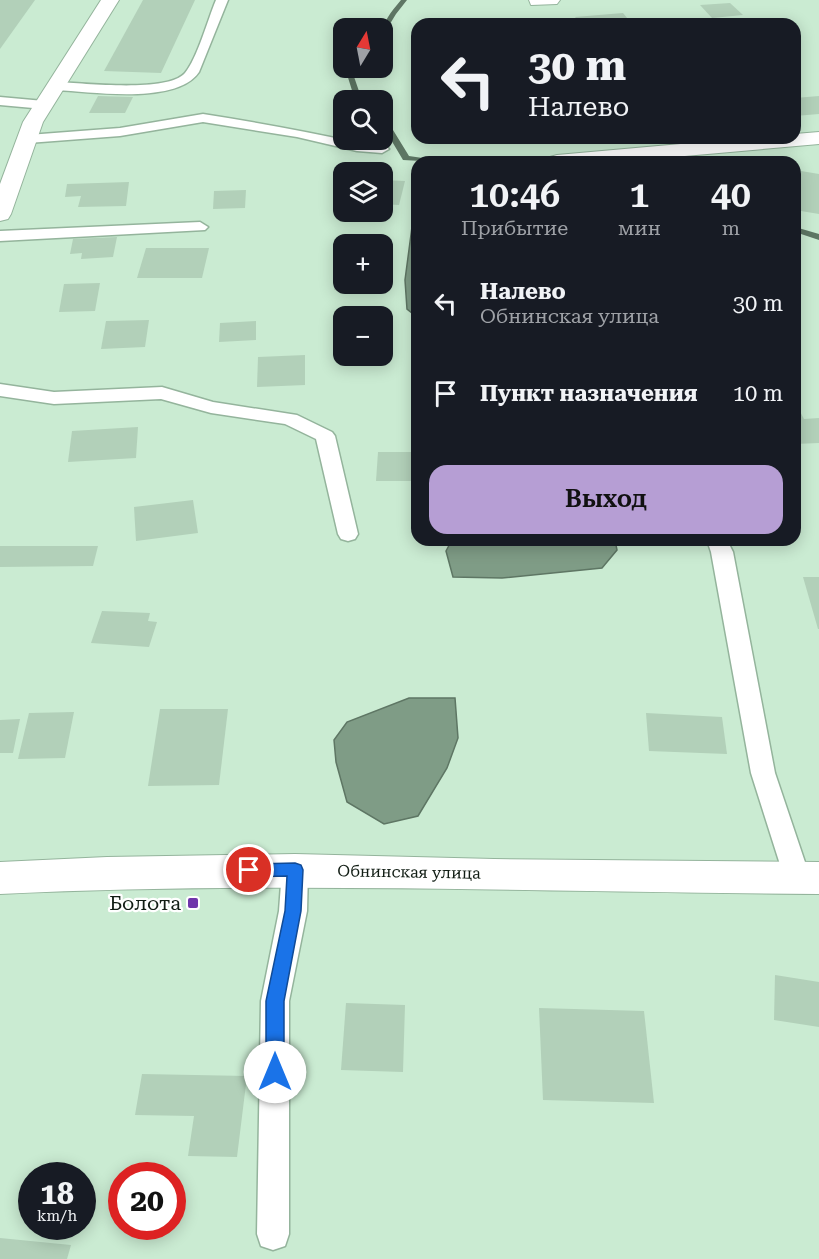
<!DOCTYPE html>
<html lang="ru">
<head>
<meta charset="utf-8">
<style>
  body { margin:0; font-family:"Roboto Serif",serif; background:#242831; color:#f1f3f6; height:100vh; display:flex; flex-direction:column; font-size:22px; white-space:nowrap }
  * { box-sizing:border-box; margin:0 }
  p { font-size:20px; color:#9ea1a6 }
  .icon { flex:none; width:33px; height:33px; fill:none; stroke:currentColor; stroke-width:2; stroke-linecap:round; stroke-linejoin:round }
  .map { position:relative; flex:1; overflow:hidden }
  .details { position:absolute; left:411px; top:156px; width:390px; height:390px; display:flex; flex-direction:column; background:#171b24; border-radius:18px; box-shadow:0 3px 15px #0003 }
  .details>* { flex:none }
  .hud { position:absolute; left:411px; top:18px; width:390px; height:126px; border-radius:18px; box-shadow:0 3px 15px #0003; background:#171b24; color:#f1f3f6; overflow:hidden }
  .needle { width:39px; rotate:10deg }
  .fabs { position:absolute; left:333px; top:18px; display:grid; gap:12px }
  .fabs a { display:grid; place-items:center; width:60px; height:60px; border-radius:12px; background:#171b24; box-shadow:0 3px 15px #0003; font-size:30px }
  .speed { position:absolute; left:18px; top:1162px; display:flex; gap:12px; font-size:30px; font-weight:700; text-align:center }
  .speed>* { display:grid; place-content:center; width:78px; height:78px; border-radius:50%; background:#171b24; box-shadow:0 3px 15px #0003; line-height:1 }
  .speed small { font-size:15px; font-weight:400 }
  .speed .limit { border:9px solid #d22; background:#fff; color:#111 }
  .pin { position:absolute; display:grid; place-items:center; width:51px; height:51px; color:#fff; margin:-26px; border:3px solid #fff; border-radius:50%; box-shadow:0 2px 6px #0007 }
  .me { position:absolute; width:66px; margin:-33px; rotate:0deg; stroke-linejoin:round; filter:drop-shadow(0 0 4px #0008) }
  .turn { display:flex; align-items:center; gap:21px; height:126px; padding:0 18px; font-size:27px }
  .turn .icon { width:78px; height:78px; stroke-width:2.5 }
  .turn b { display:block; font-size:42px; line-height:51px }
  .eta { display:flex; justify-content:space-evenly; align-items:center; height:102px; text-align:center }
  .eta b { font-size:36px; font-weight:600; line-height:42px }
  .action { display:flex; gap:12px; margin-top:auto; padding:12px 18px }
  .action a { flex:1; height:69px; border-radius:18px; background:#b69ed4; color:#111; font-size:24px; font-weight:600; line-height:69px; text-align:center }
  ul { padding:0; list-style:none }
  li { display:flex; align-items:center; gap:18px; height:90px; padding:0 18px }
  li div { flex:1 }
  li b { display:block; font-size:22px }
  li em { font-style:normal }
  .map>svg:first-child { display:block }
</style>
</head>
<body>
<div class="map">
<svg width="819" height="1259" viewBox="0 0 819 1259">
  <rect width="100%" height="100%" fill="#caebd2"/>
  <g fill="#7f9c86" stroke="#5e7664" stroke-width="1.5">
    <polygon points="417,224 417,317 407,309 405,280 412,227"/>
    <polygon points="452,540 615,540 617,550 602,568 502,578 453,577 446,551"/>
    <polygon points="409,698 455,698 458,738 447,768 418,816 384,824 347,802 336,762 334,740 347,722"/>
  </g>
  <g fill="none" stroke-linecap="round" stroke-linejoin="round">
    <g fill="#5e7664" fill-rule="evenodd">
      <path d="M401 0H407L396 14 382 37C382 22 391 12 401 0Z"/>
      <polygon points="345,68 351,68 362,100 355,100"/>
      <polygon points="382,123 393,130 409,156 436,160 440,162 403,160 387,133 382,129"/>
      <polygon points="795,227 819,234 819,240 795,232"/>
    </g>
  </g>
  <g fill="#b2d0b9">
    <polygon points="0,0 35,0 0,49"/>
    <polygon points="143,0 195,0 161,73 104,71"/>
    <polygon points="730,3 743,15 712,18 700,5"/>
    <polygon points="623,13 632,24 581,24 575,17"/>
    <polygon points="98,96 133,97 125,113 89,113"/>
    <polygon points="819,96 819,114 795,116 795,98"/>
    <polygon points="795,170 819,174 819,214 795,210"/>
    <polygon points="382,180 405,181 399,205 382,204"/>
    <polygon points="129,182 126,206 78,207 81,196 65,197 67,184"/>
    <polygon points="246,190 245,208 213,209 214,191"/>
    <polygon points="117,237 113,257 81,259 82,253 70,254 73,239"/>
    <polygon points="146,248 209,248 202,278 137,278"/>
    <polygon points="338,267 344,267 344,284 383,284 382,291 334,290"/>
    <polygon points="100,283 95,311 59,312 64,284"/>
    <polygon points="149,320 145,347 101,349 106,321"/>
    <polygon points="256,321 256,340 219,342 220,323"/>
    <polygon points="341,323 344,323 344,346 336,346"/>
    <polygon points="305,355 305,385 257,387 258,357"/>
    <polygon points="795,402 804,419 819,418 819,443 795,444"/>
    <polygon points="138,427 136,458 68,462 72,431"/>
    <polygon points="378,452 417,452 417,481 376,481"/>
    <polygon points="193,500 198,533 136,541 134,507"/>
    <polygon points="0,546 98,546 93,566 0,567"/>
    <polygon points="803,577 819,577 819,629 818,629"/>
    <polygon points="102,611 150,613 148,621 157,622 149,647 91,643"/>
    <polygon points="160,709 228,709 219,785 148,786"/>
    <polygon points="74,712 65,758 18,759 29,713"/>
    <polygon points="646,713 722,717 727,754 649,751"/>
    <polygon points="20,719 13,753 0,753 0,720"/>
    <polygon points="775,975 819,982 819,1027 774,1020"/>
    <polygon points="346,1003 405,1005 403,1072 341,1070"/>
    <polygon points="539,1008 644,1011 654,1103 543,1100"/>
    <polygon points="142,1074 247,1076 237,1157 188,1156 194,1116 135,1115"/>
    <polygon points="0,1238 71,1245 67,1259 0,1259"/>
  </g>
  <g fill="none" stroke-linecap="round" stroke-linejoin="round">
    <defs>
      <g id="lane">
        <path d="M216 0H228L199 72C177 105 92 92 57 90L50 86 57 82C83 83 168 93 185 73 197 59 208 19 216 0Z"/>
        <polygon points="0,97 44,101 51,105 44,109 0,105"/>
        <path d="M203 114C254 122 304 131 354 142 364 144 382 141 389 149L382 153 357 151 297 137 203 122 120 136 28 143 21 139 28 135 120 128Z"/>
        <polygon points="200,222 208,227 205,230 0,241 0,231"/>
        <polygon points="0,384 54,392 162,387 213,402 297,415 332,432 335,436 358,534 355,539 348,541 341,539 338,534 316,439 285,424 211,413 161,399 54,404 0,396"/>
        <polygon points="707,540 727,540 733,552 775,773 810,877 806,885 797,888 788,885 784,877 751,773 711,552"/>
        <polygon points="295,859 304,862 308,870 307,911 289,1001 289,1234 285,1246 273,1250 261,1246 257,1234 261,1001 279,911 282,870 286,862"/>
      </g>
      <g id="street">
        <polygon points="101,0 119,0 43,122 11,214 8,219 0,221 0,184 23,122"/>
        <polygon points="529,0 560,0 557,4 531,5"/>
        <polygon points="819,132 819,144 617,162 546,161 550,157 557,155 748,138 795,138 795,134"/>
      </g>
      <path id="secondary" d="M295 854 494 859 819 862V894C546 892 273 881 0 894V862L107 857Z"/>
    </defs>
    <use href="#lane" stroke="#94b49c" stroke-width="3"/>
    <use href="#street" stroke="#94b49c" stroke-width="2"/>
    <use href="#secondary" stroke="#94b49c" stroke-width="2"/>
    <use href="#lane" fill="#fff" fill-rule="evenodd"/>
    <use href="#street" fill="#fff" fill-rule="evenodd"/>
    <use href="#secondary" fill="#fff" fill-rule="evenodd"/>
  </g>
  <polygon fill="#1a73e8" stroke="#114b97" stroke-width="1.5" points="295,863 301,865 303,870 301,911 284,1001 284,1072 281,1078 275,1080 268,1078 266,1072 266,1001 285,911 287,876 249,877 243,875 241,870 243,866 249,864"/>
  <rect fill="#6f35ab" stroke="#fff" stroke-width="2" x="187" y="897" width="12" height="12" rx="3"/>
  <g text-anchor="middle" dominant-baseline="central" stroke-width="4.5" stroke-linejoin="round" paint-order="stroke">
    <g font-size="16" fill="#111d14" stroke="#fff">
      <text transform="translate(409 872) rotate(1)">Обнинская улица</text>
    </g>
    <g font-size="20" fill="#111d14" stroke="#fff" text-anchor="end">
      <text x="181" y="903">Болота</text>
    </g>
  </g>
</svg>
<div class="fabs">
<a><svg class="needle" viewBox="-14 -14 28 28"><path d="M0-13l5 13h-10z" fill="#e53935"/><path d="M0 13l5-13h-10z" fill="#9ea1a6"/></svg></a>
<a><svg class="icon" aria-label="search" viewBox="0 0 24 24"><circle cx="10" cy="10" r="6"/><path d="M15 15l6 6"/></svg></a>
<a><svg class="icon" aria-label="layers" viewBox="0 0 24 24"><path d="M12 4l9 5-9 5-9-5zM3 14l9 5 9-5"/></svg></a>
<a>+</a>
<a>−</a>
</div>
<div class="speed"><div>18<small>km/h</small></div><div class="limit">20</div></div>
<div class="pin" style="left:249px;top:870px;background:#d93025"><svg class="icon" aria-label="arrive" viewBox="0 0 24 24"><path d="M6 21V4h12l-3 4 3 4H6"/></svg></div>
<svg class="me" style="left:275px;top:1072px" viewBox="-20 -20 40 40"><circle r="19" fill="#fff"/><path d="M0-13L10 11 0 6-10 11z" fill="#1a73e8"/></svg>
<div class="hud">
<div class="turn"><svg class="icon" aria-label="left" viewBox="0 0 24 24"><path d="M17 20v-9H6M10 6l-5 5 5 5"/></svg><div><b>30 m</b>Налево</div></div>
</div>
<section class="details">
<div class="eta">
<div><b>10:46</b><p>Прибытие</p></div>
<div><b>1</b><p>мин</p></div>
<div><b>40</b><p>m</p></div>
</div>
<ul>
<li><svg class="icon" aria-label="left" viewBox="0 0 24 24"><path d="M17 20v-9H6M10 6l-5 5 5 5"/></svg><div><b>Налево</b><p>Обнинская улица</p></div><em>30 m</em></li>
<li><svg class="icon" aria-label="arrive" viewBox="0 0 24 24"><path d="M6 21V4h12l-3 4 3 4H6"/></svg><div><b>Пункт назначения</b></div><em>10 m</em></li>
</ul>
<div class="action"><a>Выход</a></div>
</section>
</div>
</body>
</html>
